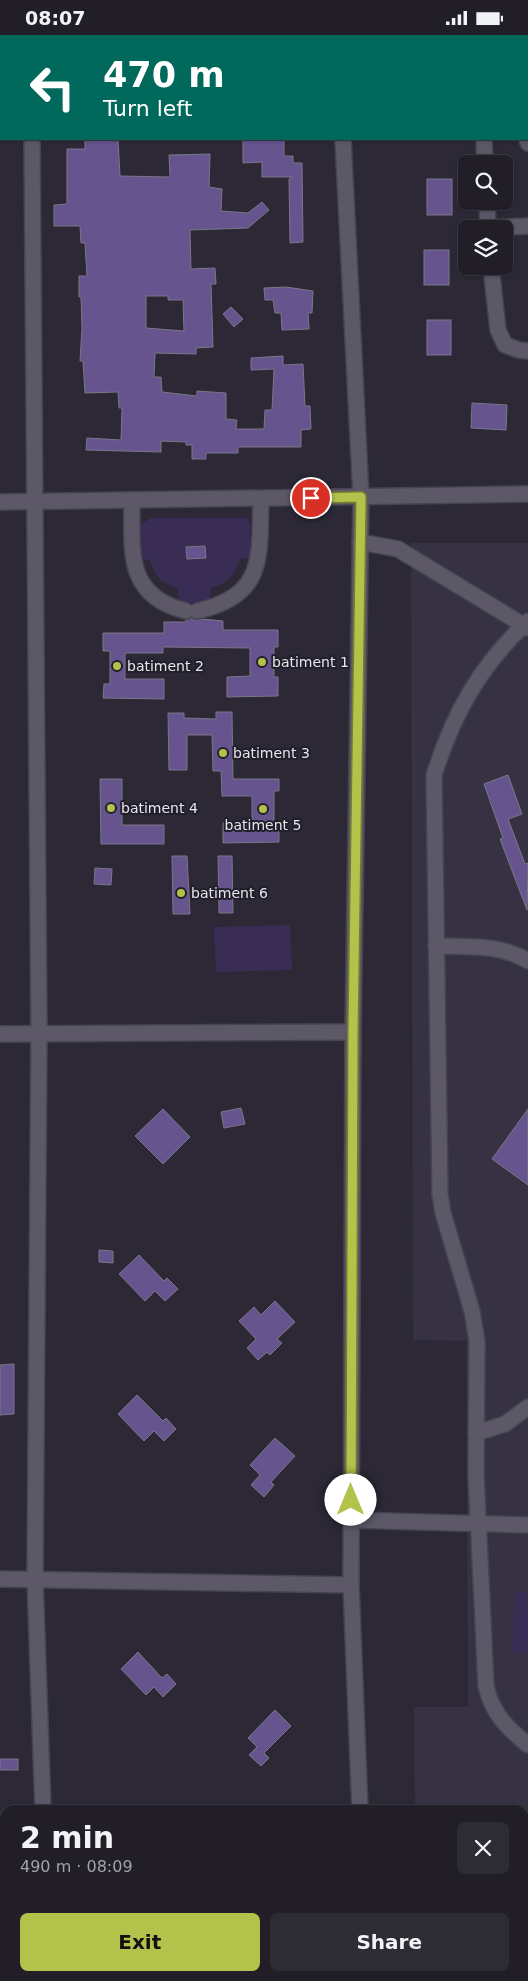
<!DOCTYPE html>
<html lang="en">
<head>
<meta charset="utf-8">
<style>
  body { margin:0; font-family:"DejaVu Sans",sans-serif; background:#2d2b34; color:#f1f3f6; height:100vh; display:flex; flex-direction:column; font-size:19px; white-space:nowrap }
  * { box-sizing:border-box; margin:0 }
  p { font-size:16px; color:#a2a2a8 }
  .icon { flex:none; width:28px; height:28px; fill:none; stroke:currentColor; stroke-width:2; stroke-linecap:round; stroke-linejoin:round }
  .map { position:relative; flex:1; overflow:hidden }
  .panel { position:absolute; left:0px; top:1770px; width:529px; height:176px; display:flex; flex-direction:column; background:#211e28; border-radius:15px 15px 0 0; box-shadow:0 1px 4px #0004,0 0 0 1px #3e3c45 }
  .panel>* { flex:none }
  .banner { position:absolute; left:0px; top:0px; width:529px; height:105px; box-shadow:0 1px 4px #0004,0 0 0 1px #3e3c45; background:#00695c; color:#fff; overflow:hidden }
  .controls { position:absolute; left:458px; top:120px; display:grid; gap:10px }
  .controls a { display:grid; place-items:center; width:55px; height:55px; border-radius:8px; background:#211e28; box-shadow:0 1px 4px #0004,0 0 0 1px #3e3c45; font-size:25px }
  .pin { position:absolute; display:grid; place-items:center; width:42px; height:42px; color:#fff; margin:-21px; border:2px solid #fff; border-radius:50%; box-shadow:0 1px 5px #0007 }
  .me { position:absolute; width:55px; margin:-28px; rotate:0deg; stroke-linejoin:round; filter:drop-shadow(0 0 4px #0008) }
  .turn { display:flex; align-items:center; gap:18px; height:105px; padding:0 20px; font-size:22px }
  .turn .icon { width:65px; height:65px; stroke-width:2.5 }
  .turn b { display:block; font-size:35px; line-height:42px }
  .round { display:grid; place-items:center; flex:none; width:52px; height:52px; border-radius:8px; background:#2d2b34 }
  .headline { display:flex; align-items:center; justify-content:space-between; height:85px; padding:0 20px }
  h1 { font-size:30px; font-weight:800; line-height:38px }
  .primary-button { display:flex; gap:10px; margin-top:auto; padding:10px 20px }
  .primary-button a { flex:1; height:58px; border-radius:8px; background:#b3c24b; color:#111; font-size:20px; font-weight:800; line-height:58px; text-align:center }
  .primary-button a+a { background:#2d2b34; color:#f1f3f6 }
  .status { display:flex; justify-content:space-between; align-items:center; height:35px; padding:0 25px; background:#211e28; direction:ltr }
  .status svg { height:14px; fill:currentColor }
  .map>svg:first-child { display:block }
</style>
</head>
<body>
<div class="status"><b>08:07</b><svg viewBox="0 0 49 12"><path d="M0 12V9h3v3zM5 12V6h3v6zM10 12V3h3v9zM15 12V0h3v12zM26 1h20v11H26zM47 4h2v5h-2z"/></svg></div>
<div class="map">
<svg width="528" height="1946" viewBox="0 0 528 1946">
  <rect width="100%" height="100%" fill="#2c2836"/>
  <polygon fill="#363143" points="411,508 528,508 528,1946 415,1946 415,1941 524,1941 524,1775 415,1775 414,1672 468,1672 466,1306 413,1305"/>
  <g fill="#392d55">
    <path d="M151 483H246L250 488V523L240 524C235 540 228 549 211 552L210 569 178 567V553C160 549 156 542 150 525L139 524 140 490Z"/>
    <polygon points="290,890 292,935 216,937 214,892"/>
    <polygon points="514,1556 528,1557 528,1618 513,1617"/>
  </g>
  <g fill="#65548e" stroke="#7b7787" fill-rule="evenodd">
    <path d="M85 104H118L120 141 170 142 169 120 210 119 209 152 222 154 221 176 248 178 262 167 269 175 248 193 190 195 191 234 215 233 216 249H211L213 312 196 313V319L155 318 154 342H161L162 357 197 361V356L226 358V384L237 385 236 394H264L265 375H272L274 334 251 335V323L283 321V330L303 329 305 371H310L311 394 301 395V412H238V418H206V424H192V410H186V407L161 406V417L86 415 87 403 121 405 122 373H119L118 357 85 358 83 326H80L82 293 81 262H79V241H87L85 208H81L80 191H54V170L67 169V114H85ZM146 261H168V265H183L184 296 146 293Z"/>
    <polygon points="243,104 284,104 284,121 293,121 293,128 302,128 303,207 290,208 289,144 292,142 262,142 262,127 243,128"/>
    <rect x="427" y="144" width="25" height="36"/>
    <rect x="424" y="215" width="25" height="35"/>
    <polygon points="286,252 313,256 312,278 308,278 309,294 282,295 281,278 275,278 273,265 265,265 264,253"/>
    <polygon points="231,272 243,284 234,292 223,279"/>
    <rect x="427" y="285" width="24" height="35"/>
    <polygon points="472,368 507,370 506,395 471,393"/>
    <polygon points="205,511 206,523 187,524 186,512"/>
    <polygon points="192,583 223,586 223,595 278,595 278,612 274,612 274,642 278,642 278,661 227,662 227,642 250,641 250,613 163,612 163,618 125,618 125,644 164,644 164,664 103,663 104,649 110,649 110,616 103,616 103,598 164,598 164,587 186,587 186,585"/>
    <polygon points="216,677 232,677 233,744 279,744 279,756 274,756 274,791 279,791 279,807 223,808 223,788 252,788 252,761 222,761 221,736 213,736 212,700 187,700 187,735 169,735 168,678 184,678 184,683 216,684"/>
    <polygon points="508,740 522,779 508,784 525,829 528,828 527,875 500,804 503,803 484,749"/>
    <polygon points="100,744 122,744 122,790 164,790 164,809 101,809"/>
    <polygon points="172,821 187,821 190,879 173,879"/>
    <polygon points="218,821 232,821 233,878 219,878"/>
    <polygon points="95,833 112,834 111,850 94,849"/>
    <polygon points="241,1073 245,1089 224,1093 221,1077"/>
    <polygon points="163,1074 190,1102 163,1129 135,1101"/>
    <polygon points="528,1074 528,1150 492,1124"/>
    <polygon points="99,1215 113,1216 113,1228 99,1227"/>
    <polygon points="139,1220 164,1246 167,1243 178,1254 165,1266 155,1256 145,1266 119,1239"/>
    <polygon points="275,1266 295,1287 277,1304 282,1308 270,1320 267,1317 258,1325 247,1313 256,1304 239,1286 254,1272 261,1280"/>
    <polygon points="14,1329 14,1379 0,1380 0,1330"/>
    <polygon points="137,1360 163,1386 166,1383 176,1394 164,1406 154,1396 144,1406 118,1379"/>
    <polygon points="275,1403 295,1421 271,1447 274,1450 264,1462 251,1450 260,1440 250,1430"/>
    <polygon points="138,1617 162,1643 167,1639 176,1649 163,1662 154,1652 146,1660 121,1634"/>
    <polygon points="275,1675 291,1691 264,1718 269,1723 261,1731 249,1720 257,1712 248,1703"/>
    <rect x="0" y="1724" width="18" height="11"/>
  </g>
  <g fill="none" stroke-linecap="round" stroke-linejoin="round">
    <defs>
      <g id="minor">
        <polyline points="31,0 31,1"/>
        <polyline points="337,0 337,1"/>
        <polyline points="32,104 39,999 35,1544 43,1775"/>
        <polyline points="343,104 361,462 353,997 351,1550 360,1775"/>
        <polyline points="484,104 485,129"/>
        <polyline points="527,104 528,108"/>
        <polyline points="487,166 488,194"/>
        <polyline points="488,193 528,191"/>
        <polyline points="491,231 498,295 505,310 519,315 528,316"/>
        <path d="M132 466C132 516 125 561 186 576"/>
        <polyline points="0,467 528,459"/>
        <polyline points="360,507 398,514 528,593"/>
        <path d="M197 576C266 561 259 522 261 464"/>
        <path d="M528 586C480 631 454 677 434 740L440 1159 443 1178 472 1276 477 1306 476 1439 486 1651C492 1678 507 1693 528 1710"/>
        <path d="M436 911C467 912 501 909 528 926"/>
        <polyline points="0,999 353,997"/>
        <polyline points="476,1398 505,1389 528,1372"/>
        <polyline points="351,1485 528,1490"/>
        <polyline points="0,1544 351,1550"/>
        <polyline points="48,1941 48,1946"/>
        <polyline points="367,1941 367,1946"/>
      </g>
    </defs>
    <use href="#minor" stroke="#46444f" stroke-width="18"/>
    <use href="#minor" stroke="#5c5867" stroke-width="15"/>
  </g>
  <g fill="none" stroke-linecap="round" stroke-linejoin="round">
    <defs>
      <polyline id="route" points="311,463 361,462 353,997 351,1465"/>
    </defs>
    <use href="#route" stroke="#747e31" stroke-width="12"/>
    <use href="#route" stroke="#b3c24b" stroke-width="9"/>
  </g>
  <g fill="#b3c24b" stroke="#221f2b" stroke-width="2">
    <circle cx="262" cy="627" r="5"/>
    <circle cx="117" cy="631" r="5"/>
    <circle cx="223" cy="718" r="5"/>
    <circle cx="111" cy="773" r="5"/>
    <circle cx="263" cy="774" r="5"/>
    <circle cx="181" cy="858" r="5"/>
  </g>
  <g text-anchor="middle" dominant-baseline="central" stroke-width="4" stroke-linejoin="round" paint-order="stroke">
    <g font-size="14" fill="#e6e5ed" stroke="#221f2b" text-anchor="start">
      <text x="272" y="627">batiment 1</text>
      <text x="127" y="631">batiment 2</text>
      <text x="233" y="718">batiment 3</text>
      <text x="121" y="773">batiment 4</text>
      <text x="263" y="790" text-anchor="middle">batiment 5</text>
      <text x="191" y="858">batiment 6</text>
    </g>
  </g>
</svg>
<div class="controls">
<a><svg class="icon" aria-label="search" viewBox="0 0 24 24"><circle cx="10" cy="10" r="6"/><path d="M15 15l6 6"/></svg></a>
<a><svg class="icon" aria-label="layers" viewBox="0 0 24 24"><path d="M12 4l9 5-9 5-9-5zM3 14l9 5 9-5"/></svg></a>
</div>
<div class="pin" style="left:311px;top:463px;background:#d93025"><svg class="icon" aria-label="arrive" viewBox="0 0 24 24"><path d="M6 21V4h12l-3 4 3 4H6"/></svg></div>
<svg class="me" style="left:351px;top:1465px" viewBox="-20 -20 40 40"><circle r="19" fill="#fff"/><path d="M0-13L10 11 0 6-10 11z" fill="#b3c24b"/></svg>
<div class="banner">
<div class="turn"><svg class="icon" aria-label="left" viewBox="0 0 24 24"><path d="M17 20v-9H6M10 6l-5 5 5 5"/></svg><div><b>470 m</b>Turn left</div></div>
</div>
<section class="panel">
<div class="headline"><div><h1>2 min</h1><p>490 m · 08:09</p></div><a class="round"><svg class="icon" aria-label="close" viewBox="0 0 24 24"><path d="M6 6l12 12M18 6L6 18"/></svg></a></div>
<div class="primary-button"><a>Exit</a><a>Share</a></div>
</section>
</div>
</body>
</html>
